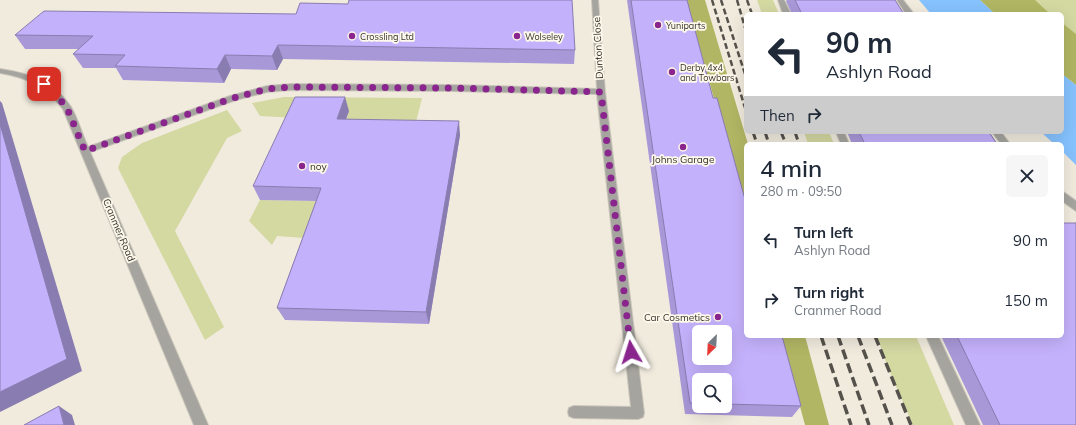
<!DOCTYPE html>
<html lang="en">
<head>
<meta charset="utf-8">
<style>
  body { margin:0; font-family:Mulish,sans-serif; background:#f6f6f7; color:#1f2937; height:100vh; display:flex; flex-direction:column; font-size:15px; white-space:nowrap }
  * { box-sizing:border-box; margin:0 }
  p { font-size:13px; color:#747a83 }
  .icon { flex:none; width:22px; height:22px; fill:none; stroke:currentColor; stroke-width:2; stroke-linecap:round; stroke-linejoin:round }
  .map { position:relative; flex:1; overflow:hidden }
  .side { position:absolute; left:744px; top:142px; width:320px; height:196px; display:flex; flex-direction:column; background:#fff; border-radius:6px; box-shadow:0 4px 16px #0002 }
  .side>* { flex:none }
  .banner { position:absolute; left:744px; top:12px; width:320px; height:122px; border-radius:6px; box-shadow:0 4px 16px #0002; background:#fff; color:#1f2937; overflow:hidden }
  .needle { width:26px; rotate:204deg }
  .buttons { position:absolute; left:692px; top:325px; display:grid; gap:8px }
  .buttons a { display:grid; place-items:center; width:40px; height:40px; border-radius:6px; background:#fff; box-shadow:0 4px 16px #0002; font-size:20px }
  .pin { position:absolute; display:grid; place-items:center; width:34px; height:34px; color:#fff; margin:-17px; border-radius:8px; box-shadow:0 2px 6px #0006 }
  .me { position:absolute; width:44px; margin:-22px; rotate:354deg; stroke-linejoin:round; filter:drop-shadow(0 0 3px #0008) }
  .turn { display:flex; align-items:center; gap:14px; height:84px; padding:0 16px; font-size:18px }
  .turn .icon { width:52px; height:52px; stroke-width:2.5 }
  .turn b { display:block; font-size:28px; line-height:34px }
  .then { display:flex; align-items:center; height:38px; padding:0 16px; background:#0003; gap:8px; font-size:15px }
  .round { display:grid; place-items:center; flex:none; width:42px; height:42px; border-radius:6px; background:#f6f6f7 }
  .overview { display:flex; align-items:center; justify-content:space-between; height:68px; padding:0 16px }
  h1 { font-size:24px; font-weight:600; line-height:30px }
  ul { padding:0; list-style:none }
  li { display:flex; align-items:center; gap:12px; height:60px; padding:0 16px }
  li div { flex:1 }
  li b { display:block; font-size:15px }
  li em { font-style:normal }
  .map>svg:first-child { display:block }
</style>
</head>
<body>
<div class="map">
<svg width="1076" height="425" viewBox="0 0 1076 425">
  <rect width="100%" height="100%" fill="#f1ebde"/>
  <g fill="#d4d8a1">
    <polygon points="757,0 773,0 779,14 762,14"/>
    <polygon points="980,0 1076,0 1076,85 1062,74 1062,14 995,14"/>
    <polygon points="284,97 422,98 413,134 341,132 349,111 297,118 260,116 252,103"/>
    <polygon points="227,110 242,131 227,138 175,231 224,327 205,340 118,168 122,157 142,143"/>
    <polygon points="804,132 829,132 834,144 808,144"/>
    <polygon points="260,200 316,201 304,238 277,236 272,245 249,221"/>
    <polygon points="877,336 916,336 954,425 913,425 888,368"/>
  </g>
  <g fill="#b1b664">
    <polygon points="686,0 705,0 748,144 746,144 746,211"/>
    <polygon points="980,0 1035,0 1050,14 995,14"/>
    <polygon points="1062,23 1076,34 1076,85 1062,74"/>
    <polygon points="781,336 805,336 829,425 805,425"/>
  </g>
  <g fill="#86c2fe">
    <polygon points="919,0 980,0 995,14 931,14"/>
    <polygon points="1062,74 1076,85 1076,165 1062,151 1062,144 1054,144 1041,132 1062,132"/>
  </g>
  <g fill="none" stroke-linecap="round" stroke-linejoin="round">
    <defs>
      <g id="lane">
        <polygon points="778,0 784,0 791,14 783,14"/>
        <polygon points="897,0 903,0 914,14 906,14"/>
        <polygon points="836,132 844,132 849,144 841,144"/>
        <polygon points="992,132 1001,132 1010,144 1001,144"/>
        <polygon points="1062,191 1076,201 1076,211 1062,201"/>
        <polygon points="926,336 938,336 980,425 966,425"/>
      </g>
      <path id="street" d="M592 0H598L605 92 644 413 643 417 638 419 574 418 569 416 568 412 569 408 574 406 631 407 597 94 451 91 291 90 267 92 236 100 90 152 208 425H194L63 109C44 86 29 78 0 73V69C28 73 55 82 71 107 78 119 82 134 88 147L230 96 267 86 291 84 451 85 597 89Z"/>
    </defs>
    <use href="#lane" stroke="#cbc6bb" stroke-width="2"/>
    <use href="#street" stroke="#cbc6bb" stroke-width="2"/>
    <use href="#lane" fill="#a5a49e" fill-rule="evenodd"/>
    <use href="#street" fill="#a5a49e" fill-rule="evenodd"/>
    <g stroke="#55524c" stroke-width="2.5" stroke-dasharray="6 3" stroke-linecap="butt">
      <polyline points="712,0 746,111"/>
      <polyline points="721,0 746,77"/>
      <polyline points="737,0 746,31"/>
      <polyline points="747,0 752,14"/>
    </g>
    <g stroke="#55524c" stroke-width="3" stroke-dasharray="8 4" stroke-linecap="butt">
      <polyline points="753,132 757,144"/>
      <polyline points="765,132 769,144"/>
      <polyline points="781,132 786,144"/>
      <polyline points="795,132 799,144"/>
    </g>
    <g stroke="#55524c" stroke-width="3.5" stroke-dasharray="10 4.5" stroke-linecap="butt">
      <polyline points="821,336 851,425"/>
      <polyline points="838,336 869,425"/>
      <polyline points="858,336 892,425"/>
      <polyline points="875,336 911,425"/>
    </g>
  </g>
  <g fill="#a998d8" fill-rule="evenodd">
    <path d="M627 0H687L713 98 801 406 792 417 685 414ZM699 380H725V406H699Z"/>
    <polygon points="787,0 895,0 904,14 792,14 786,1"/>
    <polygon points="348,4 575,50 574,64 283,59 277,70 231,69 224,83 123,80 116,68 83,68 73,54 79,49 25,49 15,35 296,14"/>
    <polygon points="349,111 346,119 460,135 429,324 285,320 277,308 316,201 260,200 253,186"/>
    <polygon points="847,132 989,132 997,144 852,144"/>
    <polygon points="941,336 1062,336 1076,425 983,425"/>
  </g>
  <g fill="#897cb0">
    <polygon points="278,45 283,59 277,70 272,56"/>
    <polygon points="225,55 231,69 224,83 217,69"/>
    <polygon points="345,97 349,111 341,132 337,119"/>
    <polygon points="0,101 2,103 82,371 0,412"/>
    <polygon points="459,121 460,135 429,324 426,312"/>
    <polygon points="59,406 72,415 75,425 64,425"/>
  </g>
  <g fill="#c4b1fb" stroke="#897cb0" fill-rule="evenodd">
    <polygon points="349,0 572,0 575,50 278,45 272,56 225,55 217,69 115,66 125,55 73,54 93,36 15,35 44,11 296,14 300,3 348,4"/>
    <path d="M631 0H687L713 98H717L746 203V336H782L801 406 725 404V380H699V403H690ZM699 332H725V358H699Z"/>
    <polygon points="795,0 895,0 904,14 802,14"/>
    <polygon points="295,97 345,97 337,119 459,121 426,312 277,308 321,188 253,186"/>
    <polygon points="0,124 67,359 0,392"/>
    <polygon points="859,132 989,132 997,144 865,144"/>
    <polygon points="1062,223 1076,223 1076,425 1000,425 957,336 1062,336"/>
    <polygon points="59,406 64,425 24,425"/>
  </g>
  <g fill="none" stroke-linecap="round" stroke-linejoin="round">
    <polyline stroke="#8a258d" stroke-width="7" stroke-dasharray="0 12.6" points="44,84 56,95 67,108 85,151 233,98 267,89 291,87 451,88 601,92 631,352"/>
  </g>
  <g fill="#8a258d" stroke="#fef9eb" stroke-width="1.5">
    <circle cx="658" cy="25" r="4"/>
    <circle cx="352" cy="36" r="4"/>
    <circle cx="517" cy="36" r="4"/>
    <circle cx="672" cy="72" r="4"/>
    <circle cx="683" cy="147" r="4"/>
    <circle cx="302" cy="166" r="4"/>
    <circle cx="718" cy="317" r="4"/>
  </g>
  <g text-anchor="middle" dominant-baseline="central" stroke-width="3.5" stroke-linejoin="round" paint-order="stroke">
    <g font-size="9" fill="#34322d" stroke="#fef9eb" text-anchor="start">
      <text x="666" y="25">Yuniparts</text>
      <text x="360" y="36">Crossling Ltd</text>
      <text x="525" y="36">Wolseley</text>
      <text x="680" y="67">Derby 4x4<tspan x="680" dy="10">and Towbars</tspan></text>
    </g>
    <g font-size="10" fill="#34322d" stroke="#fef9eb">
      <text transform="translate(598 48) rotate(-93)">Dunton Close</text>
      <text transform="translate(119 230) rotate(67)">Cranmer Road</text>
    </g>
    <g font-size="10" fill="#34322d" stroke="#fef9eb">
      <text x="683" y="159">Johns Garage</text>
      <text x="310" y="166" text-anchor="start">noy</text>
      <text x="710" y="317" text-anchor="end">Car Cosmetics</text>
    </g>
  </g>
</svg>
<div class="buttons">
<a><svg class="needle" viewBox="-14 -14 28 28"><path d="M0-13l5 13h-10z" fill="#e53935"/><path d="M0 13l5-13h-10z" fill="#747a83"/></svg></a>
<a><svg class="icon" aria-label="search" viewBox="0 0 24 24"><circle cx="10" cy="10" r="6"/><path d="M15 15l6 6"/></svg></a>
</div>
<div class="pin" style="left:44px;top:84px;background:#d93025"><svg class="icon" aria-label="arrive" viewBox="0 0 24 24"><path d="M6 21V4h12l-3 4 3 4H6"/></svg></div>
<svg class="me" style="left:631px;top:352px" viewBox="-20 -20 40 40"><path d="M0-17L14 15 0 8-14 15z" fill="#8a258d" stroke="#fff" stroke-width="4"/></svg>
<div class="banner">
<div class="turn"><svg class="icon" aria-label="left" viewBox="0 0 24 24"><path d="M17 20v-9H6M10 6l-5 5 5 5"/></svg><div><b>90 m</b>Ashlyn Road</div></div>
<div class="then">Then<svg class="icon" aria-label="right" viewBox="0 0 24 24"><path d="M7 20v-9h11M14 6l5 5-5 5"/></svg></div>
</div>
<section class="side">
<div class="overview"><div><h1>4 min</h1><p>280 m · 09:50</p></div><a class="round"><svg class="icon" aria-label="close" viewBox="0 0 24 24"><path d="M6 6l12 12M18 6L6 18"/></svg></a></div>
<ul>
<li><svg class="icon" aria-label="left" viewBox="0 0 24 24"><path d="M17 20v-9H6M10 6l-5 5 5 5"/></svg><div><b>Turn left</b><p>Ashlyn Road</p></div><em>90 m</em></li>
<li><svg class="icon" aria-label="right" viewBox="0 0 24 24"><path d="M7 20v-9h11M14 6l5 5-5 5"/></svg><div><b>Turn right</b><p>Cranmer Road</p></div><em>150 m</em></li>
</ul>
</section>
</div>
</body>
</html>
